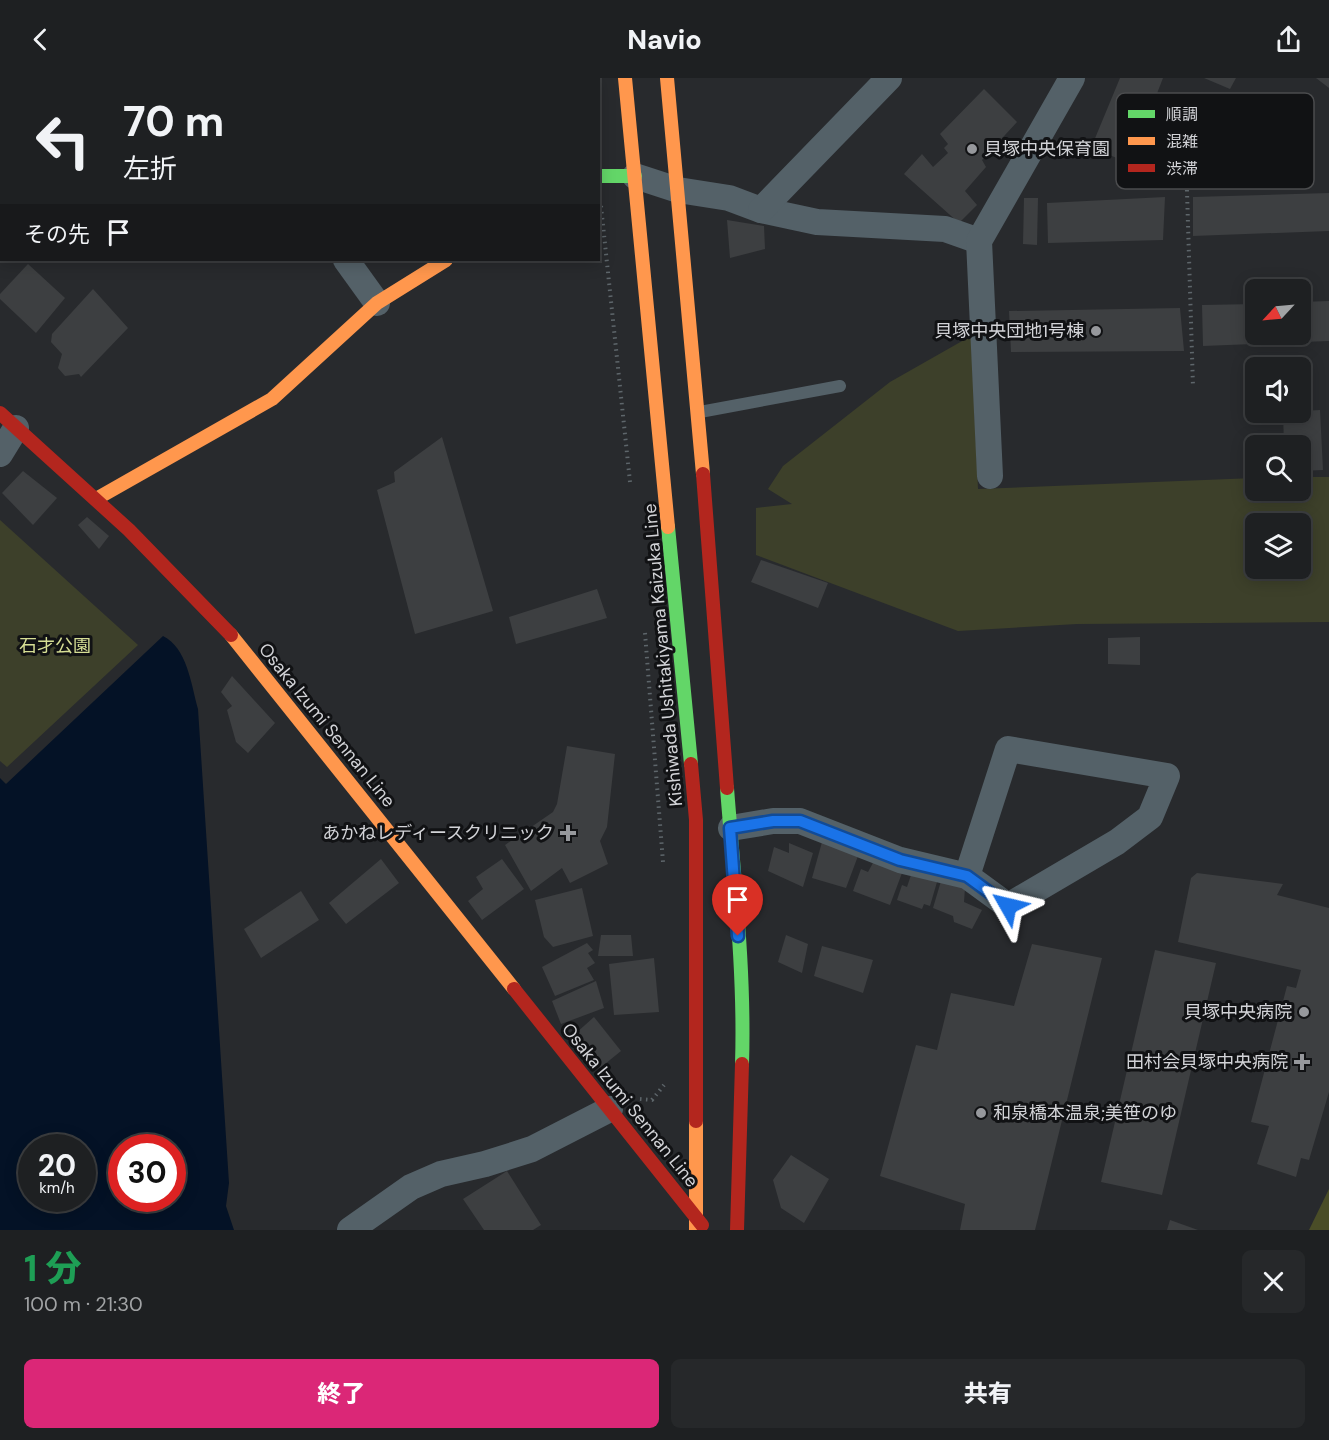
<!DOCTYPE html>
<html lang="ja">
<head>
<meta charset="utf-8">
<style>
  body { margin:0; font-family:"DM Sans","Noto Sans JP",sans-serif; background:#26282a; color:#f1f3f6; height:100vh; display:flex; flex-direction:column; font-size:22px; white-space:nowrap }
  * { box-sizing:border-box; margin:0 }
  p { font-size:20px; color:#a1a3a5 }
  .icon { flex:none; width:33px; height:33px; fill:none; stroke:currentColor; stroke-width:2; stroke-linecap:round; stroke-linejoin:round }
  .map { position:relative; height:1152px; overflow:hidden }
  .panel { display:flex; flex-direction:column; background:#1e2022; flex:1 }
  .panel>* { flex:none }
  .banner { position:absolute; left:0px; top:0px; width:600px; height:183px; box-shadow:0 3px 15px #0003,0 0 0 2px #3c3e40; background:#1e2022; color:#f1f3f6; overflow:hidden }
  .needle { width:39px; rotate:244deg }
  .buttons { position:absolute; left:1245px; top:201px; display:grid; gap:12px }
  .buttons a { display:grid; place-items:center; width:66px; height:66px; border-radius:9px; background:#1e2022; box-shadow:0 3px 15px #0003,0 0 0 2px #3c3e40; font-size:30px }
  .speed { position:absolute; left:18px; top:1056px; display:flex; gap:12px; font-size:30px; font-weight:700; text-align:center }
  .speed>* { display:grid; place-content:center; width:78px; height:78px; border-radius:50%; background:#1e2022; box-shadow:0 3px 15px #0003,0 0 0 2px #3c3e40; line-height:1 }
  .speed small { font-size:15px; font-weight:400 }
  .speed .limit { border:9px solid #d22; background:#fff; color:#111 }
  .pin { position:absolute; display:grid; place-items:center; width:51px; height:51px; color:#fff; margin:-62px -26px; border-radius:50% 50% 50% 0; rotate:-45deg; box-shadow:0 0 6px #0007 }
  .pin .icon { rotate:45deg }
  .me { position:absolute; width:66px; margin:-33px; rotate:307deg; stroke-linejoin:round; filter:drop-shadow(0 0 4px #0008) }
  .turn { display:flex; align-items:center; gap:21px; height:126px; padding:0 24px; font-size:27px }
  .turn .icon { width:78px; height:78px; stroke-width:2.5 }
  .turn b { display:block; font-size:42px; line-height:51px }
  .then { display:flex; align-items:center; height:57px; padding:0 24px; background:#0003; gap:12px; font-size:22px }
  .round { display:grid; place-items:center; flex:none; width:63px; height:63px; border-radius:9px; background:#26282a }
  .head { display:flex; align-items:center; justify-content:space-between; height:102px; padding:0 24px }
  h1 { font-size:36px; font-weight:800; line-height:45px; color:#1e9e55 }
  .action { display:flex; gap:12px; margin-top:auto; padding:12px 24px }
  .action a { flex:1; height:69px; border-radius:9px; background:#db2777; color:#fff; font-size:24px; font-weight:800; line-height:69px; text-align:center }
  .action a+a { background:#26282a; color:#f1f3f6 }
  header { display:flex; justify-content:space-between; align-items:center; height:78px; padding:0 24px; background:#1e2022; font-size:27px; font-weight:800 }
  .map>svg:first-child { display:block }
</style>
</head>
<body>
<header><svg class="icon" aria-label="back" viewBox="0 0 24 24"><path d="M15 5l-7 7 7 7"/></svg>Navio<svg class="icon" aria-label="share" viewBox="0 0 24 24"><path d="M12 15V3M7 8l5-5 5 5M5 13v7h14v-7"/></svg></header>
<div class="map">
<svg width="1329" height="1152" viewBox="0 0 1329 1152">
  <rect width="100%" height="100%" fill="#282a2d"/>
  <g fill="#3d402a" fill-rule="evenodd">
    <path d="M971 258 978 411 1255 400 1256 412H1300L1301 399H1329V544L1077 546 958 553 756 477V430L792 426 768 411 783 388 890 304ZM1256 446H1300V490H1256Z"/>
    <polygon points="0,442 138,567 7,689 0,683"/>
  </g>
  <polygon fill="#4a4d27" points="1329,1111 1329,1152 1309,1152"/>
  <path fill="#041226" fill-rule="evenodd" d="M163 558C187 570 191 605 198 631L229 1105 226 1128 234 1152H0V700L6 706ZM32 1070H82V1120H32ZM122 1070H172V1120H122Z"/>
  <g fill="#3d3f41">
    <polygon points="1120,0 1163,0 1130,85 1091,70"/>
    <polygon points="1204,0 1236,0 1230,11"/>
    <polygon points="1316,0 1329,0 1329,10"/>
    <polygon points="984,11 1017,44 982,82 986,89 965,113 977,127 959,145 904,96 922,76 933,89 948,75 944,70 948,66 940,56"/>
    <polygon points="1329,115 1329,153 1193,158 1193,119"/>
    <polygon points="1165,119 1163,162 1048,165 1047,125"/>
    <polygon points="1024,120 1038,120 1037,167 1023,166"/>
    <polygon points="727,142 764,148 765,171 730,180"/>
    <polygon points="28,186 65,220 36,255 0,221 0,216"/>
    <polygon points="93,211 128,250 81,299 79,296 65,298 58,290 62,276 51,264 52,256"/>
    <polygon points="1329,223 1329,263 1203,268 1202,227 1256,226 1256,256 1300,256 1300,224"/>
    <polygon points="1180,230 1184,273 1011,274 1009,233"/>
    <polygon points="1320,332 1323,392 1300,393 1300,368 1284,368 1283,334"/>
    <polygon points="442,359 493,533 415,556 377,412 395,404 394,394"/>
    <polygon points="23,393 57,420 33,447 2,415"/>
    <polygon points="87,439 109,458 99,471 78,447"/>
    <polygon points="761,482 828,505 818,530 751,504"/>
    <polygon points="597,511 607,540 516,566 509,539"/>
    <polygon points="1140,559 1140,587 1108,586 1108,560"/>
    <polygon points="232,598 275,645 248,675 236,664 227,632 232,628 221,614"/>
    <polygon points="567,668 615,676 607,749 600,763 608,786 570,805 562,790 531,813 505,767 553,734 557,726"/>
    <polygon points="822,764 858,778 846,810 812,800"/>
    <polygon points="789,765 813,775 803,809 768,793 774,769 789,775"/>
    <polygon points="381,781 399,805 346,846 329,825"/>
    <polygon points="502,781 524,811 482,842 468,823 483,811 476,799"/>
    <polygon points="874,783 902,795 890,827 853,813 861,791 868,794"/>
    <polygon points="912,794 937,804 930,828 924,826 922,831 897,822 902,807 907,809"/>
    <polygon points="1197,795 1283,806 1277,817 1329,830 1329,1014 1309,1082 1301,1080 1296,1099 1257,1086 1269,1048 1251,1044 1287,908 1296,910 1301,892 1178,864 1191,800"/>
    <polygon points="941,803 965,810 964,824 982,832 972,851 954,844 953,838 933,830"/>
    <polygon points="582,810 593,858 553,869 544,859 535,822"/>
    <polygon points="301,813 319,842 261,880 244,851"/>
    <polygon points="601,857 631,857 633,878 598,878"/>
    <polygon points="786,857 808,866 802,895 778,884"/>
    <polygon points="587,865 593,872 588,875 595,885 587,890 594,902 555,918 542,889"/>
    <polygon points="1032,866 1102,880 1035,1152 960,1152 965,1126 880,1098 916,967 937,972 951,915 1014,928"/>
    <polygon points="822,868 873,882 863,915 814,898"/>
    <polygon points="1155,872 1216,885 1162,1117 1101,1104"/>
    <polygon points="654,880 659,934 614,937 609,886"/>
    <polygon points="596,903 604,930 561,946 552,923"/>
    <polygon points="594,939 621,973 600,990 575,956"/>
    <polygon points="791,1077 829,1101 804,1145 781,1130 773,1102"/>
    <polygon points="507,1093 541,1147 533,1152 484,1152 463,1121"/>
    <polygon points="1170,1142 1198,1152 1167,1152"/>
  </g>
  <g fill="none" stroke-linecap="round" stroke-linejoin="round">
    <g stroke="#5e666b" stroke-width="4" stroke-dasharray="1.5 4.5" stroke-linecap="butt">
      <polyline points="1184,16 1193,309"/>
      <polyline points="601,128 630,404"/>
      <polyline points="645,555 663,784"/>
      <polyline points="640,1021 652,1022 664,1007"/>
    </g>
    <polyline stroke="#546168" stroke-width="12" points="700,334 840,308"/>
    <g stroke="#546168" stroke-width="26">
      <polyline points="215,0 217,2"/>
      <polyline points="514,0 515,2"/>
      <polyline points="303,2 304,0"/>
      <polyline points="486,2 488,0"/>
      <polyline points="635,98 678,112 729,120 761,132 817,144 945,151 979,163"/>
      <polyline points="761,132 889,0"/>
      <polyline points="346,182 377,225"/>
      <polyline points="0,376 16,350"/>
      <polyline points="990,398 979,163 1072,0"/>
      <polyline points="731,750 773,743 800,743 900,782 967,798 1008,828 1117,764 1150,739 1167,698 1008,671 967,798"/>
      <polyline points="350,1152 411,1109 441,1096 485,1086 532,1071 610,1031"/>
    </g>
    <g stroke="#63d668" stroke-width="14">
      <polyline points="598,98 635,98"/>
      <polyline points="668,449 691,686"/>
      <path d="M727 710C734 801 745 894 742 986"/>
    </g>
    <g stroke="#ff974d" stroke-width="14">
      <polyline points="625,0 668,449"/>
      <polyline points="667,0 703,396"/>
      <polyline points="96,421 272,321 377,225 446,182"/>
      <polyline points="231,557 514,911"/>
      <polyline points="696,1043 696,1152"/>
    </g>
    <g stroke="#b3261e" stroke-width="14">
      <polyline points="0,335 129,452 231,557"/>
      <polyline points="703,396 727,710"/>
      <polyline points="691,686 696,742 696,1043"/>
      <polyline points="514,911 702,1147"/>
      <polyline points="737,1152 742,986"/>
    </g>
  </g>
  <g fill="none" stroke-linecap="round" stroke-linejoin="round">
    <defs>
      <polyline id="route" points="738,858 730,750 773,743 800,743 900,782 967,798 1008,828"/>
    </defs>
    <use href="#route" stroke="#114b97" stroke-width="15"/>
    <use href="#route" stroke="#1a73e8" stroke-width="10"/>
  </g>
  <g fill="#96989c" stroke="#111214" stroke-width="2">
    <circle cx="972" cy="71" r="6"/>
    <circle cx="1096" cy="253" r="6"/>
    <path d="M565 746h6v6h6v6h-6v6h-6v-6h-6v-6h6z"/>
    <circle cx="1304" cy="934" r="6"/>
    <path d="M1299 975h6v6h6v6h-6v6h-6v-6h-6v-6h6z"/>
    <circle cx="981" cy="1035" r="6"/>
  </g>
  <g text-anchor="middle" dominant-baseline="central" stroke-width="6" stroke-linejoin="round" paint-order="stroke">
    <g font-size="18" fill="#d2d3d7" stroke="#111214" text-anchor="end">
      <text x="984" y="71" text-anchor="start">貝塚中央保育園</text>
      <text x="1084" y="253">貝塚中央団地1号棟</text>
      <text x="554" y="755">あかねレディースクリニック</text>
      <text x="1292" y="934">貝塚中央病院</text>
      <text x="1288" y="984">田村会貝塚中央病院</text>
      <text x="993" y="1035" text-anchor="start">和泉橋本温泉;美笹のゆ</text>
    </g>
    <g font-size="18" fill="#d7df95" stroke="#111214">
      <text x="55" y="568">石才公園</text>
    </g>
    <g font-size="18" fill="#d2d3d7" stroke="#111214">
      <text transform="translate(663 577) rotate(-95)">Kishiwada Ushitakiyama Kaizuka Line</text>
      <text transform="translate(327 647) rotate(51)">Osaka Izumi Sennan Line</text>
      <text transform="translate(630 1027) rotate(51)">Osaka Izumi Sennan Line</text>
    </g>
  </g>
  <rect x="1116" y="15" width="198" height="96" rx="9" fill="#111214" stroke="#4b4c4e" stroke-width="1.5"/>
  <rect x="1128" y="32" width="27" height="8" fill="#63d668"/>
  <rect x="1128" y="59" width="27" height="8" fill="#ff974d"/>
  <rect x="1128" y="86" width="27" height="8" fill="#b3261e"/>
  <g font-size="16" fill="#d2d3d7">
    <text x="1166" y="42">順調</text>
    <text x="1166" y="69">混雑</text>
    <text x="1166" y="96">渋滞</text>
  </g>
</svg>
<div class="buttons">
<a><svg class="needle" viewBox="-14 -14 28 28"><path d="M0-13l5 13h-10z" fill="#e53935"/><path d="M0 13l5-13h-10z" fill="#a1a3a5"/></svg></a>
<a><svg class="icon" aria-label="sound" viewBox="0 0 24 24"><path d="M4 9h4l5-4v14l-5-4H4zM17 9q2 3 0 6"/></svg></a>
<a><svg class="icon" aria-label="search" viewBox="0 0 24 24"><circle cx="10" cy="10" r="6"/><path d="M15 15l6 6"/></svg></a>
<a><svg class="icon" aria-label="layers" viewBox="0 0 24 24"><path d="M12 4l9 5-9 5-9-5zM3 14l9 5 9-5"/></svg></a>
</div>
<div class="speed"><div>20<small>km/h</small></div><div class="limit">30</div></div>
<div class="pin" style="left:738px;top:858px;background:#d93025"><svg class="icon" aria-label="arrive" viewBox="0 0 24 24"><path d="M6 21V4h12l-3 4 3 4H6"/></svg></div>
<svg class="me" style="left:1008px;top:828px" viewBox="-20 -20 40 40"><path d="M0-17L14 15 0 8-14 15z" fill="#1a73e8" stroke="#fff" stroke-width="4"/></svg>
<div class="banner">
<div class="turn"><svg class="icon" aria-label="left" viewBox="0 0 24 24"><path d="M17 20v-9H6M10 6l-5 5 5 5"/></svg><div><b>70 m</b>左折</div></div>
<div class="then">その先<svg class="icon" aria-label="arrive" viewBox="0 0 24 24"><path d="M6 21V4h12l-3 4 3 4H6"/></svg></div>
</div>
</div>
<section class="panel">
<div class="head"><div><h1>1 分</h1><p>100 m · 21:30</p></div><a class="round"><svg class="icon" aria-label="close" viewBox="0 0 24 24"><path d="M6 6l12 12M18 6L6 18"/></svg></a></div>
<div class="action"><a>終了</a><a>共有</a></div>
</section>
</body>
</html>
